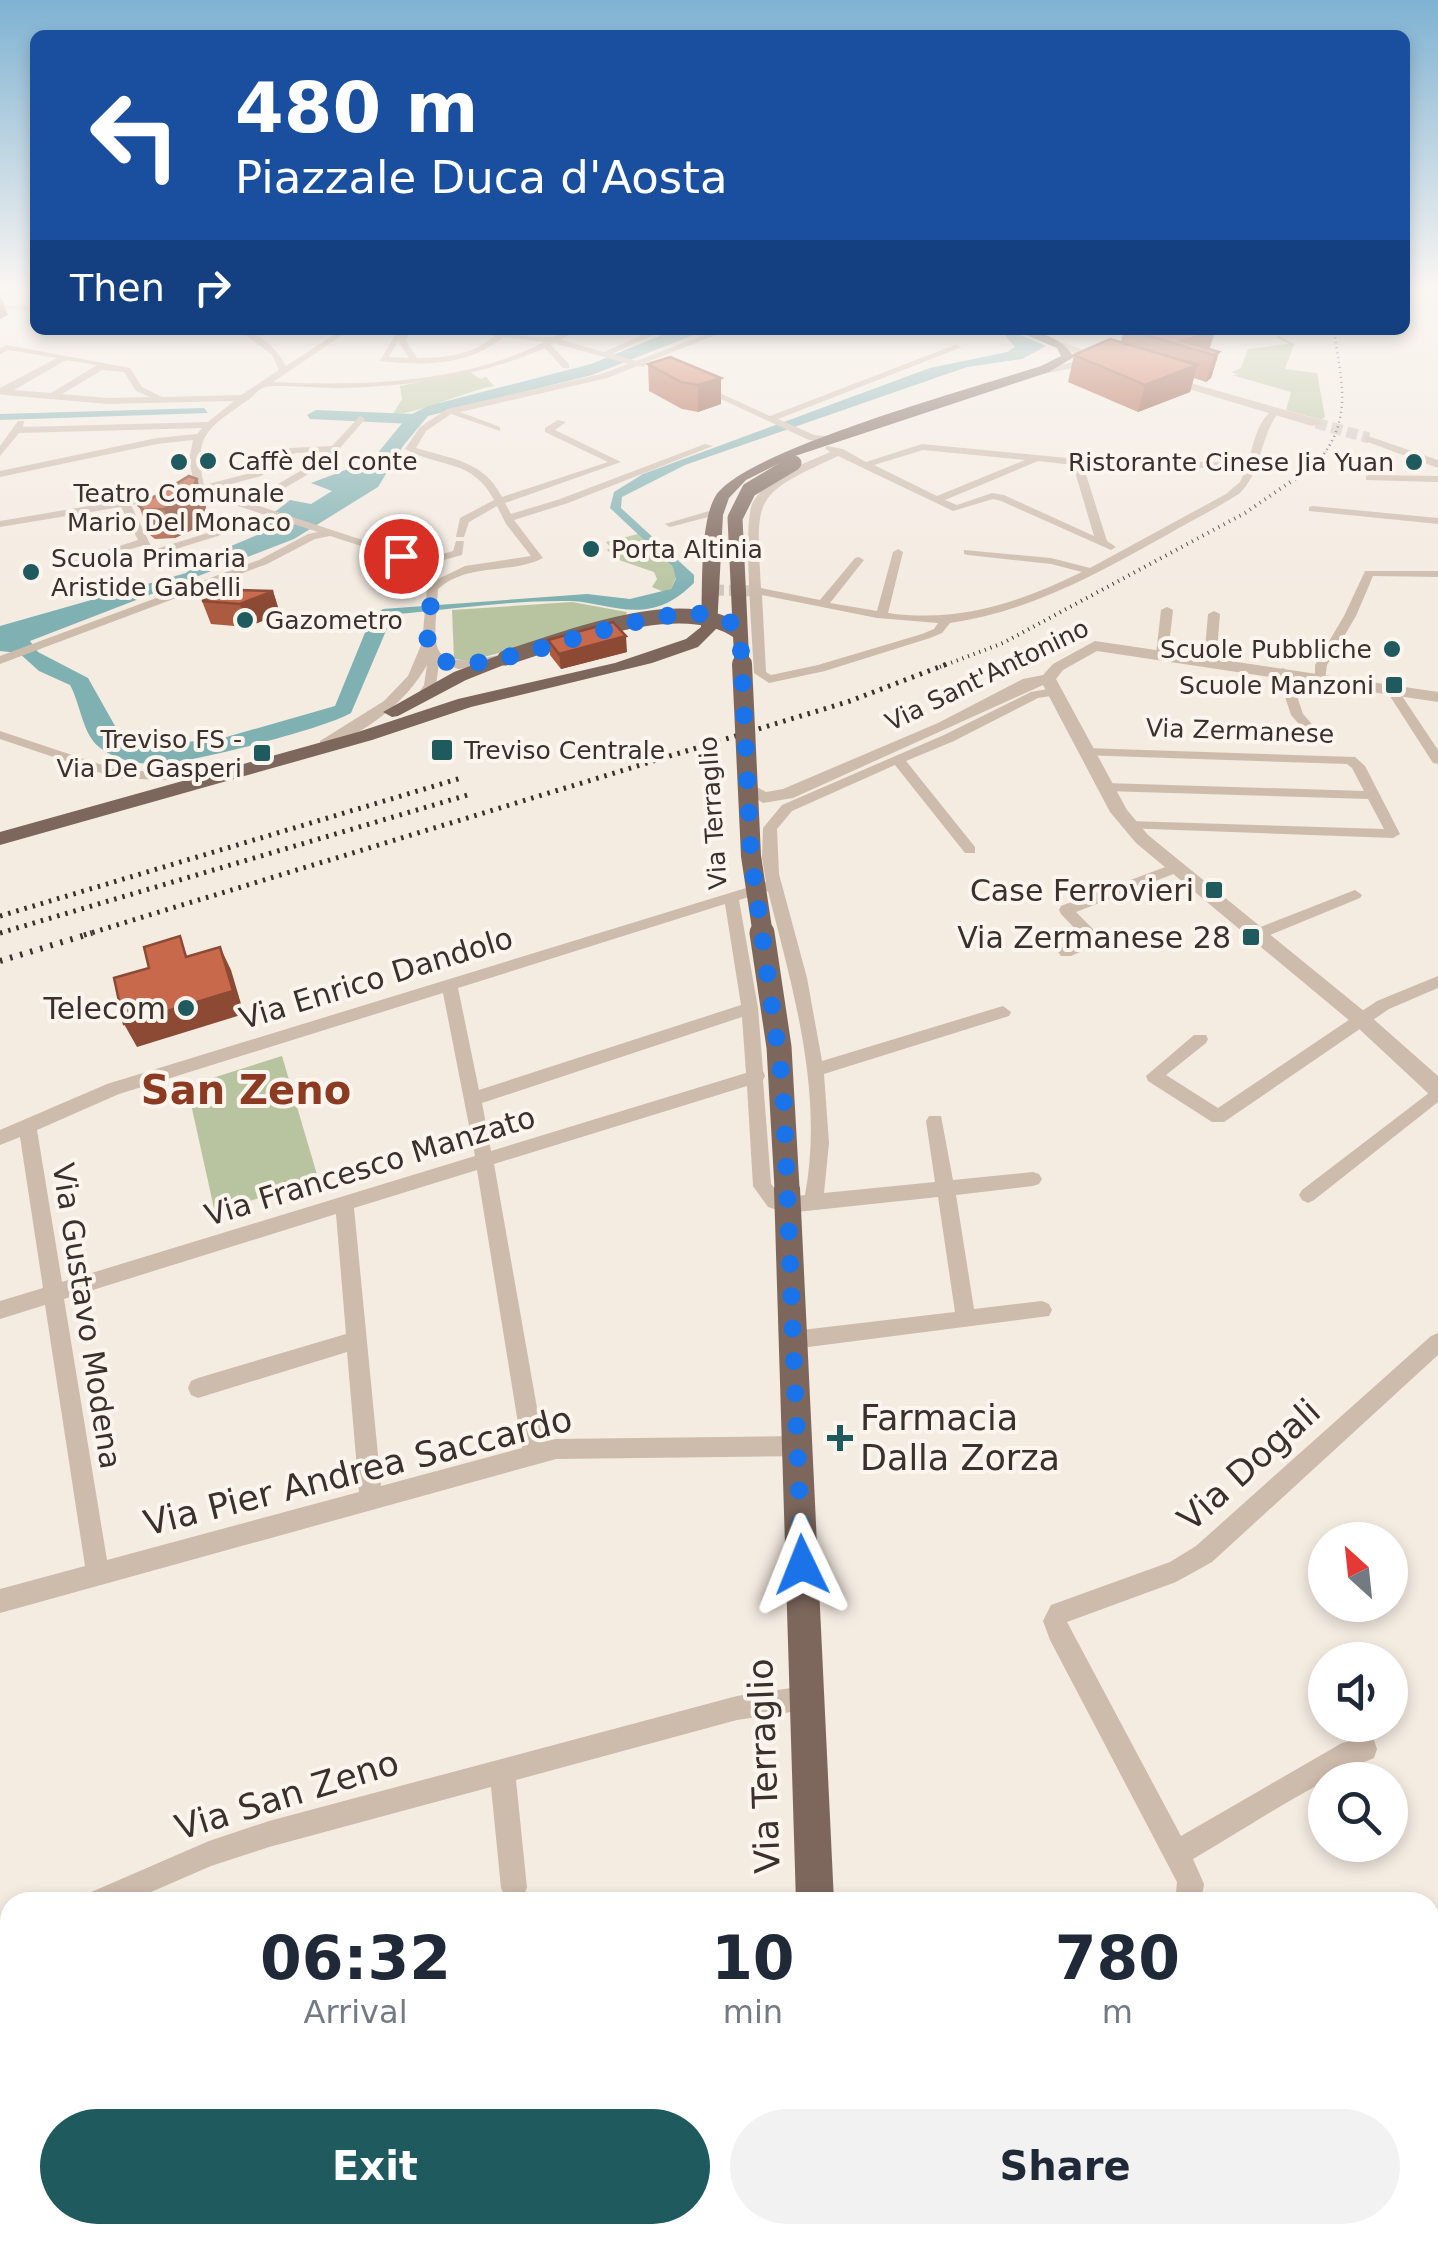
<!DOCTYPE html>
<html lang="en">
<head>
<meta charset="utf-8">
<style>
  body { margin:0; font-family:"DejaVu Sans",sans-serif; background:#f2f2f3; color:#1f2937; height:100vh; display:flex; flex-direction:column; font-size:38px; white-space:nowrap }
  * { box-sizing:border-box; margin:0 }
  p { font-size:32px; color:#747a83 }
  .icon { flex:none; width:55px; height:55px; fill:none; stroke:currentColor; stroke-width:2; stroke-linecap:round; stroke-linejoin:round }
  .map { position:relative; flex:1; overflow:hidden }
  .panel { position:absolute; left:0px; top:1892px; width:1440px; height:352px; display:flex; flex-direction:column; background:#fff; border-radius:30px 30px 0 0; box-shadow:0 5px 15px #0003 }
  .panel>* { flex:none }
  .hud { position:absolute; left:30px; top:30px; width:1380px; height:305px; border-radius:15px; box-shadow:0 5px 15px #0003; background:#1a4fa0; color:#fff; overflow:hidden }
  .needle { width:65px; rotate:333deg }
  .fabs { position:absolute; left:1308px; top:1522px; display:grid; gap:20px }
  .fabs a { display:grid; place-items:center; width:100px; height:100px; border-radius:50%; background:#fff; box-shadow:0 5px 15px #0003; font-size:50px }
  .pin { position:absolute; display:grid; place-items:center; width:85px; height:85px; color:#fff; margin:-42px; border:5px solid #fff; border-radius:50%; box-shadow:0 2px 10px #0007 }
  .me { position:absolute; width:110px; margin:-55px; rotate:358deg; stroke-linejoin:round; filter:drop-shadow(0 0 8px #0008) }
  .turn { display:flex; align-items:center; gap:35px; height:210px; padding:0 40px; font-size:45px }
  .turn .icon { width:130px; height:130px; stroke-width:2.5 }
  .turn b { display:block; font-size:70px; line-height:85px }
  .then { display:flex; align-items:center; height:95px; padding:0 40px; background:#0003; gap:20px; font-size:38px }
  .eta { display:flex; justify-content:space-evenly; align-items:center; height:170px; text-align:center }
  .eta b { font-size:60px; font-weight:600; line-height:70px }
  .primary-button { display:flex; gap:20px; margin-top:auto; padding:20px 40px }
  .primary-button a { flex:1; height:115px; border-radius:60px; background:#1f5a5e; color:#fff; font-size:40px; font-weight:600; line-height:115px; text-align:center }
  .primary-button a+a { background:#f2f2f3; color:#1f2937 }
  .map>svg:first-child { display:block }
</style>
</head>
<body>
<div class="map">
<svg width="1438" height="2244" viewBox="0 0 1438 2244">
  <rect width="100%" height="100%" fill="#f4ebe1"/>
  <g fill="#b8c4a0">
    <polygon points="1279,336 1294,344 1285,369 1317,373 1325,417 1321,420 1286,410 1291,392 1232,375 1238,375 1232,372 1241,368 1248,349 1289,344 1276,337"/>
    <path d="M470 372 480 379 486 377 494 386C465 391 416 415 393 414L402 399 400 386Z"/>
    <polygon points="638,534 673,567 677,576 671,589 664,592 652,587 657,579 654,572 616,559 607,550 611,548 606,542"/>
    <polygon points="572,602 627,612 624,619 469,661 454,659 452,610"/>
    <polygon points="282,1056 318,1178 215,1213 187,1086"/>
  </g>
  <path fill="#7fb0b2" d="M674 330H706L592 375 428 416 403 446 378 487 294 539 30 641 38 652 88 678 119 733 151 746 223 738 335 706 371 618 383 609 587 594 630 599 671 589 676 579 673 567 610 508 614 492 643 474 930 368 1007 352 1015 347 1005 335 987 330H1009L1046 346 1022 359 967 367 685 465 622 497 621 508 694 575V583C680 596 667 606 647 609 621 613 597 602 570 601 514 600 455 609 399 614L391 619 351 713C323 729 191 763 157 764 136 764 116 760 99 747 82 733 81 705 70 685L39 671 19 653 0 651V626L186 573 200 559 257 535 262 522 290 500 311 504 332 491 311 483 372 460 408 416 428 406 591 364Z"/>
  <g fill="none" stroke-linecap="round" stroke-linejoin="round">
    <polygon fill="#7fb0b2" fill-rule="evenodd" points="204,408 208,413 0,420 0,414"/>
    <polygon fill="#7fb0b2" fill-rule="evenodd" points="316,410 413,414 422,419 413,424 310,419 307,415"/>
    <polyline stroke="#cfc6bd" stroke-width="11" stroke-dasharray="11 5" stroke-linecap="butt" points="713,590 758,591"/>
    <polyline stroke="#cfc6bd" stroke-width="11" stroke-dasharray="11 5" stroke-linecap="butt" points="1316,423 1369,438"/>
    <g fill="#cdbbac" fill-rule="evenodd">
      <polygon points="19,285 29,285 0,299 0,294"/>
      <polygon points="0,304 35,307 35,311 0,308"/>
      <path d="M239 330C258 330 278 350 286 366L341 330H350L273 382C361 386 464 384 544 342L503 337C470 366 421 366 380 361L398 330 409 333 406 341 417 358C445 358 473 355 494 336L458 330C488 330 517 337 547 337 557 338 565 330 577 330L561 340 604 352 653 330H664L612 354 636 361 717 330H728L645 363V367L637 366 607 378 460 412 500 427V431L451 414 426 431 416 448C452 459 484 461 502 497L608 462 545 432V428L558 420 566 422 555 430 621 462 505 503 511 514 560 499 705 444 713 446 568 503 514 520 543 558C510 575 469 562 438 589 434 651 425 671 499 655L505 659 503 662 459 669 439 663 436 685 426 700 422 701 416 697 424 685 427 665C406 703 365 733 325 748L320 747V741L384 701 408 676 422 643 427 588 416 570 398 558 330 536 315 539 267 564 0 664V656L259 560 308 534 318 532 198 493 131 505 153 550 217 530 222 533 221 535 150 557 146 556 141 546 57 570V566L138 540 121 507 0 527V521L195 488 189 460 193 440 157 444 0 477V471L157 438 197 434 202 428 19 433 0 456V446L18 421H24L23 427 208 422 234 401 108 404 4 395 0 394V388L57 358 8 350 0 354V348L7 345 130 368 142 387 162 397 241 395 279 370 272 355ZM398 341 409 358 389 357ZM554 343 628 364 601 374 447 409 420 427 405 449C440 468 473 459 494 500L460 518 456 537H464L469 522 497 506 506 524 531 556 465 566 434 581 424 566 416 561 433 563 462 555 464 541H456L453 551 433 557 402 553 256 505 327 463 365 419 360 416 332 446 290 448 255 472 204 485C192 434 210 427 248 400 253 397 259 388 266 387 277 384 327 389 343 388 412 386 481 376 545 348L563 368H569V364L551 345ZM66 360 97 365 51 393 14 390ZM102 370 124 372 136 391 150 397 108 398 62 394ZM327 452 321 459 247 502 209 490 261 476 295 453Z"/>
      <polygon points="955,345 962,347 778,419 814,435 839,437 839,441 836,442 809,440 695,387 702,385 770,416"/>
      <path d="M1275 408 1280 411C1259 436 1263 470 1240 493 1216 509 1190 521 1165 536 1097 574 1028 612 950 623L942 633 930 638 825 671 769 683 754 673C753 645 742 519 753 502 769 475 804 464 830 452L825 448 827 446 843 449 866 462 922 444 1077 459 1248 463C1254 442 1257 421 1275 408ZM923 450 1025 460 937 496 874 465ZM838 456 953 511 993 499 1001 501 1111 550 1116 547 1107 541 1083 465 1246 469 1240 482 1226 494 1090 568 1051 558 964 550V554L968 555 1051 564 1082 572C1018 603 959 623 888 613L903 552 898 549 893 552 877 611 830 603 864 560 859 557 855 558 820 600 761 588C756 495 752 496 838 456ZM1038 461 1073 465 1094 536 1004 495 992 493 957 505 945 500ZM762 595 877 618 938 623 934 629 922 634 818 665 771 675 766 672Z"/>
      <polygon points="1369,475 1438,476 1438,482 1366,480 1366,476"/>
      <polygon points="1313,506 1438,518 1438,524 1309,511 1309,507"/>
      <polygon points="716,509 720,510 720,514 670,527 665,524"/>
      <polygon points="1365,571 1438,571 1438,577 1373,576 1356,616 1327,665 1325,679 1315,682 1315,665 1344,616"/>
      <polygon points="1167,607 1173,610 1168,654 1162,658 1156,654 1161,610"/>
      <polygon points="1214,611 1220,614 1216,661 1210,665 1204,661 1208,614"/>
      <polygon points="1283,668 1289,672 1303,714 1318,731 1306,739 1195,736 1194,733 1200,729 1304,730 1291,715 1277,672"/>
      <polygon points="1392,686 1396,687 1438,750 1438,764 1433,763 1386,690"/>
      <path d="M1053 688 1057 689V695L1038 698 954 741 906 761 975 847V853H965L895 765 792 811 777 829 779 874 807 978 822 1061 1003 1006 1011 1012 1009 1016 824 1074 829 1143 824 1193 935 1182 926 1121 929 1116H941L953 1180 1033 1172 1039 1174 1042 1179 1039 1184 1033 1186 956 1195 974 1309 1042 1301 1049 1304 1052 1310 1049 1316 793 1349 786 1346 783 1340 786 1334 793 1331 955 1312 938 1197 787 1213 768 1207 753 1186 747 1086 494 1164 543 1442 556 1439 798 1436 806 1439 809 1446 806 1453 798 1456 556 1459 0 1613V1589L85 1566 45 1305 0 1319V1301L43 1288 20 1137 0 1145V1130L107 1084 766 882 762 858 763 828 782 805 944 735 1031 692ZM768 891C793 990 824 1093 805 1195 788 1197 782 1197 771 1184L763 1080 765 1076 763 1071 758 1008 739 900ZM725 904 741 1005 479 1090 458 988ZM443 993 475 1156 62 1282 37 1130 119 1094ZM742 1017 746 1073 491 1151 482 1103ZM477 1170 522 1448 381 1486 354 1208ZM336 1214 346 1334 198 1378 191 1381 188 1388 191 1395 198 1398 347 1352 359 1492 107 1560 64 1299Z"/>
      <polygon points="0,731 117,770 166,772 237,766 244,770 237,774 166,780 116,778 0,739"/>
      <polygon points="1085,748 1355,757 1365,766 1400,834 1393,838 1124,828 1122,825 1129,821 1384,829 1368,799 1105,791 1098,787 1105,783 1364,791 1352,768 1347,764 1080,755 1080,749"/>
      <polygon points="1176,863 1183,868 1181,871 1076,912 1103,939 1100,943 1071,956 1061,956 1058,952 1061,948 1084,938 1061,914 1059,910 1061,906"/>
      <polygon points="1355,890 1362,895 1360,898 1263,938 1253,938 1250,934 1253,930"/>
      <polygon points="1438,976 1438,988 1389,1009 1224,1122 1212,1122 1148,1081 1146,1076 1194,1035 1206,1035 1208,1039 1206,1043 1166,1075 1218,1108 1377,1001"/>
      <polygon points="1438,1086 1438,1102 1314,1200 1308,1203 1302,1200 1299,1195 1302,1190"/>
      <path d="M1438 1333V1355L1212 1562 1176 1582 1067 1622 1181 1836 1342 1743 1365 1737 1374 1740 1377 1749 1374 1758C1311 1784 1253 1824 1193 1859L1204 1884 1201 1902H1175L1177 1882 1050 1640 1043 1621 1051 1605 1170 1562 1196 1546 1431 1336Z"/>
      <polygon points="805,1686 814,1689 817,1698 814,1707 805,1710 737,1720 516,1780 527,1888 523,1897 514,1901 505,1897 501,1888 491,1787 269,1847 211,1866 128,1902 85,1902 89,1893 209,1841 269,1821 737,1696"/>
      <polygon points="10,1931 10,1959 0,1964 0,1936"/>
    </g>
    <g fill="#cdbbac" fill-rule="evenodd">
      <polygon points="1045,339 1053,339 1112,360 1024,378 1024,374 1089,358 1045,343"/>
      <polygon points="1166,376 1320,420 1322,423 1312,426 1162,381"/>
      <polygon points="1365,435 1438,460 1438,468 1365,441"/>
      <polygon points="1095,641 1438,692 1438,702 1097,651 1063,670 1056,679 1127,810 1148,835 1370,1016 1438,1076 1438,1097 1430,1095 1356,1026 1136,843 1110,812 1043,685 793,798 763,803 739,787 748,782 766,792 783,789 938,723 1023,679 1043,675 1053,664"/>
    </g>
    <g fill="#7d675c" fill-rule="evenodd">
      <path d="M1015 330C1038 330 1061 337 1074 357L1049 372 792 457 746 480 729 498 723 515 717 628 698 647 652 663 471 707 372 740 0 845V832L358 732 458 699 615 663 686 639 701 627C703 593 699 525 715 497 741 451 980 386 1041 366L1061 356 1057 348Z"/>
      <polygon points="505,653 511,654 511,662 466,680 398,716 392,717 383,712 454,672"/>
      <polygon points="787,1177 796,1180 800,1188 834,1902 796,1902 774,1188 778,1180"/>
      <rect x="815" y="2235" width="44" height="9"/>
    </g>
    <path stroke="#3b302b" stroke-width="2.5" stroke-dasharray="1 4" stroke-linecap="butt" d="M1324 454C1353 413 1340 377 1334 330"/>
    <polyline stroke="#3b302b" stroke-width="4" stroke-dasharray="1 5" stroke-linecap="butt" points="940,667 1003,643 1245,513 1318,463 1326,452"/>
    <g stroke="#3b302b" stroke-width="5" stroke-dasharray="2.5 6" stroke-linecap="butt">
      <polyline points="0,916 461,778"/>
      <polyline points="0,933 471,794"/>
      <polyline points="84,935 850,701 947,664"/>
    </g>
    <polyline stroke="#3b302b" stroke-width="6" stroke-dasharray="2.5 8" stroke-linecap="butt" points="0,961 92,933"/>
    <g stroke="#7d675c" stroke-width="15">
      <path d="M505 658C566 639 683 591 739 632"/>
      <polyline points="742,667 735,518 749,490 794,463"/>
    </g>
    <polyline stroke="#7d675c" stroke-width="20" points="742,664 751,856 763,935"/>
    <polyline stroke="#7d675c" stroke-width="25" points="762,933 779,1047 787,1188"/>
  </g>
  <g fill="#ac5a40">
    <polygon points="1124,330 1210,330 1209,349 1219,352 1211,378 1206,382 1194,378 1190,392 1138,412 1068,382 1074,355 1121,342"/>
    <polygon points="670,357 721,404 698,412 682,409 649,391 648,364"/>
    <polygon points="197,479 206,507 198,527 175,538 155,539 150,535 139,506"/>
    <polygon points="273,591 280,614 247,627 211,624 202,601"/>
    <polygon points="548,640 627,652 561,669 550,655"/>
  </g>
  <g fill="#8c4a34">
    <polygon points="0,295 8,315 0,319"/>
    <polygon points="1215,332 1208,353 1181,341"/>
    <polygon points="1219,352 1211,378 1206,382 1214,355"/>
    <polygon points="1197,365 1190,392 1138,412 1145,385"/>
    <polygon points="721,378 721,404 698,412 698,385"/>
    <polygon points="197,479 206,507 198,527 175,538 164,509"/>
    <polygon points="273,591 280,614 247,627 240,604"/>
    <polygon points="626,636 627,652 561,669 559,654"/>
    <polygon points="220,947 231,970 244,1014 137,1047 124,1024"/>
  </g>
  <g fill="#c8694b" stroke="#8c4a34" stroke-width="2.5">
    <polygon points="1128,330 1210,330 1215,332 1181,341 1219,352 1214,355"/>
    <polygon points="1110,339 1197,365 1145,385 1074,355"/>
    <polygon points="670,357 721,378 698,385 681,382 648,364"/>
    <polygon points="189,476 197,479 188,498 164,509 144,510 139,506"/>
    <polygon points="238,590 273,591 240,604 202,601"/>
    <polygon points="613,622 626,636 559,654 548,640"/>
    <polygon points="180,936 186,957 220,947 233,991 124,1024 114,978 149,968 144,947"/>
  </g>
  <linearGradient id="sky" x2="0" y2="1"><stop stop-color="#7eb2d2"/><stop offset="0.48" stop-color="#faf6f2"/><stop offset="1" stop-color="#faf6f2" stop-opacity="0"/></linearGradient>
  <rect width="1438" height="599" fill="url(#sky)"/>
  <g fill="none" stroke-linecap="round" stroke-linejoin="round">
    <path stroke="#1a73e8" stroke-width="18" stroke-dasharray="0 32.4" d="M401 556 420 568 433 588C432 604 423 634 430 649 456 708 695 565 740 632L751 856 783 1086 802 1565"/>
  </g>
  <g fill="#1f5a5e" stroke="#fbf5ee" stroke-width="4">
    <circle cx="208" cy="461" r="10"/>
    <circle cx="179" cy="462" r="10"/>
    <circle cx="1414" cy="462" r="10"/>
    <circle cx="591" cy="549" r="10"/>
    <circle cx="31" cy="572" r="10"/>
    <circle cx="245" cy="620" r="10"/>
    <circle cx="1392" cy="649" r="10"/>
    <rect x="1384" y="675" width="20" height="20" rx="5"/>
    <rect x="430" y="738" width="24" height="24" rx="5"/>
    <rect x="252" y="743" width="20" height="20" rx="5"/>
    <rect x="1204" y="880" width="20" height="20" rx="5"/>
    <rect x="1241" y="927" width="20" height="20" rx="5"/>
    <circle cx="186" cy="1008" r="10"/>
    <path d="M835 1423h10v10h10v10h-10v10h-10v-10h-10v-10h10z"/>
  </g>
  <g text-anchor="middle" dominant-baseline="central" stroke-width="8" stroke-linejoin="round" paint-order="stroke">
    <g font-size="25" fill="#3b302b" stroke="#fbf5ee" text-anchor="start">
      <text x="228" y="461">Caffè del conte</text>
      <text x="1394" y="462" text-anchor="end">Ristorante Cinese Jia Yuan</text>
      <text x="179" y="493" text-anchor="middle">Teatro Comunale<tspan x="179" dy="29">Mario Del Monaco</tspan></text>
      <text x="611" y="549">Porta Altinia</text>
      <text x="51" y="558">Scuola Primaria<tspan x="51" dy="29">Aristide Gabelli</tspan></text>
      <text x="265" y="620">Gazometro</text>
      <text x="1372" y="649" text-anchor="end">Scuole Pubbliche</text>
      <text x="1374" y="685" text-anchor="end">Scuole Manzoni</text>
      <text x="242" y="739" text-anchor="end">Treviso FS -<tspan x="242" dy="29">Via De Gasperi</tspan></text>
      <text x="464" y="750">Treviso Centrale</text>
    </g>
    <g font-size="25" fill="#3b302b" stroke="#fbf5ee">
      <text transform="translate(987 675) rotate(-26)">Via Sant'Antonino</text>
      <text transform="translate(1240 731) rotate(2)">Via Zermanese</text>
      <text transform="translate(713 813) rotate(-94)">Via Terraglio</text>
    </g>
    <g font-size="30" fill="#3b302b" stroke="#fbf5ee" text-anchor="end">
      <text x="1194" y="890">Case Ferrovieri</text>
      <text x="1231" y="937">Via Zermanese 28</text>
      <text x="166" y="1008">Telecom</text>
    </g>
    <g font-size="30" fill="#3b302b" stroke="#fbf5ee">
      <text transform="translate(376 978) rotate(-17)">Via Enrico Dandolo</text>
      <text transform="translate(370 1166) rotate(-17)">Via Francesco Manzato</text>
      <text transform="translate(87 1316) rotate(81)">Via Gustavo Modena</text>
    </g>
    <g font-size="35" fill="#3b302b" stroke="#fbf5ee" text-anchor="start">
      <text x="860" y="1418">Farmacia<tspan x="860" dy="40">Dalla Zorza</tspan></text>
    </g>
    <g font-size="35" fill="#3b302b" stroke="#fbf5ee">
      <text transform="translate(1249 1465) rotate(-42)">Via Dogali</text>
      <text transform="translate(358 1471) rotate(-14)">Via Pier Andrea Saccardo</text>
      <text transform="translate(764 1766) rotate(-92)">Via Terraglio</text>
      <text transform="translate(287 1795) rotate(-17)">Via San Zeno</text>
    </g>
    <g font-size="40" font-weight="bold" fill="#8c3b22" stroke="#fbf5ee">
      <text x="246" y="1090">San Zeno</text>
    </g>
  </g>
</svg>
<div class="fabs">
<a><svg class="needle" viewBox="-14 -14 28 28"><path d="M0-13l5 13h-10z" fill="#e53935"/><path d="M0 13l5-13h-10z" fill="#747a83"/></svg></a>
<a><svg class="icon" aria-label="sound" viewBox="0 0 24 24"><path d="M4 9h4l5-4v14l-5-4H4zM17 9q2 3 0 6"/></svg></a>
<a><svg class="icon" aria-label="search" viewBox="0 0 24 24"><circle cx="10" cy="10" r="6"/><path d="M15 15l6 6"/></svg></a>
</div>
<div class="pin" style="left:401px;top:556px;background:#d93025"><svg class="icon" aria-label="arrive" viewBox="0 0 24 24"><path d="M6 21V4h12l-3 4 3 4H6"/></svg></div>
<svg class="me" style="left:802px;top:1565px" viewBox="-20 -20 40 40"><path d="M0-17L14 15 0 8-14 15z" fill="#1a73e8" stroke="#fff" stroke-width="4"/></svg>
<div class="hud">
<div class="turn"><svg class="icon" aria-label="left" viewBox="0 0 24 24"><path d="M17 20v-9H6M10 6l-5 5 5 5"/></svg><div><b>480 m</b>Piazzale Duca d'Aosta</div></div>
<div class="then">Then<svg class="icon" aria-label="right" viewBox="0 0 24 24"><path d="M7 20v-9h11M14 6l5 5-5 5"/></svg></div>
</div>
<section class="panel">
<div class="eta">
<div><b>06:32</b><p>Arrival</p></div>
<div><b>10</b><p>min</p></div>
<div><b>780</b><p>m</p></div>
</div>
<div class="primary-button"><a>Exit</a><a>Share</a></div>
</section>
</div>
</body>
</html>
